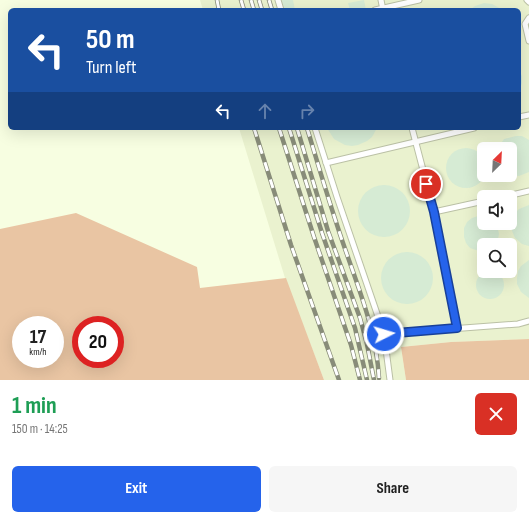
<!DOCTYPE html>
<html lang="en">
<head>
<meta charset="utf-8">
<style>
  body { margin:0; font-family:"Sofia Sans Condensed",sans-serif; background:#f6f6f6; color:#222; height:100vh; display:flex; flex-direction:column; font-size:15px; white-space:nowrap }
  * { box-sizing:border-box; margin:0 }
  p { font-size:13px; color:#767676 }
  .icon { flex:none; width:22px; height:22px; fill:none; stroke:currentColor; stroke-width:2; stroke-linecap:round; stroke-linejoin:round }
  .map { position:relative; height:380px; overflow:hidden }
  .side { display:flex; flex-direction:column; background:#fff; flex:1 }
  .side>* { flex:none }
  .top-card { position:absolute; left:8px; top:8px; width:513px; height:122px; border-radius:6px; box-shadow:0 4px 16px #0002; background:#1a4fa0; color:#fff; overflow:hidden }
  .needle { width:26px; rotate:24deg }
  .controls { position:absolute; left:477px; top:142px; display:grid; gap:8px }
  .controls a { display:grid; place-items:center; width:40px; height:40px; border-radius:6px; background:#fff; box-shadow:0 4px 16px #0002; font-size:20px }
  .speed { position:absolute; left:12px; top:316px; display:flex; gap:8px; font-size:20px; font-weight:700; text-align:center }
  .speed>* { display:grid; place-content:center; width:52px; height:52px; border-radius:50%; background:#fff; box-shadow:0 4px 16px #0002; line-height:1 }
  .speed small { font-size:10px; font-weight:400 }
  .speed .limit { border:6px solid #d22; background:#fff; color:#111 }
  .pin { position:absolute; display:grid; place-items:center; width:34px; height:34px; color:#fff; margin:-17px; border:2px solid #fff; border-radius:50%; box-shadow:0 1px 4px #0007 }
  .me { position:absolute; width:44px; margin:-22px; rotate:85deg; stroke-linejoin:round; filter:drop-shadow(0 0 3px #0008) }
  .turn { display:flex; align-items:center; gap:14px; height:84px; padding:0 12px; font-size:18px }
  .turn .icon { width:52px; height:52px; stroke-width:2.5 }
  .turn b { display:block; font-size:28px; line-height:34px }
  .lanes { display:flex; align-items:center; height:38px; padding:0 12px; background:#0003; justify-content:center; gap:20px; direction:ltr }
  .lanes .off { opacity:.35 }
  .round { display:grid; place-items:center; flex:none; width:42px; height:42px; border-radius:6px; background:#f6f6f6 }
  .head { display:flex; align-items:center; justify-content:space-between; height:68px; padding:0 12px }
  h1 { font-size:24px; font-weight:700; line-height:30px; color:#1e9e55 }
  .primary-button { display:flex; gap:8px; margin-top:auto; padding:8px 12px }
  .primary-button a { flex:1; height:46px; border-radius:6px; background:#2563eb; color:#fff; font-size:16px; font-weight:700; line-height:46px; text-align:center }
  .primary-button a+a { background:#f6f6f6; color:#222 }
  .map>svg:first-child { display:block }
</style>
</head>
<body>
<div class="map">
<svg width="529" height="380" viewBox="0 0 529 380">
  <rect width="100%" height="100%" fill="#f7fee1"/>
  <path fill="#eaf2cf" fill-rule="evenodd" d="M200 0H529V339L451 342 401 347 406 380H324L285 278 239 128H519V10H203ZM484 149H510V175H484ZM484 197H510V223H484ZM484 245H510V271H484Z"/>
  <g fill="#e9c5a3" fill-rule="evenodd">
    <path d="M76 213 197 267 200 288 286 278 324 380H0V229ZM21 325H55V359H21ZM81 325H115V359H81Z"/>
    <polygon points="529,339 529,380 406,380 401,347 451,342"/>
  </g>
  <g fill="#d6ebd4">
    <polygon points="281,0 293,0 295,10 284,10"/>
    <polygon points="364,0 366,10 350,10 348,3"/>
    <polygon points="484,3 492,4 503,10 470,10 475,6"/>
    <polygon points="519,70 522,76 522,83 519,93"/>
    <polygon points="327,128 377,128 372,137 367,141 358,145 352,146 345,145 334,139"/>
    <polygon points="516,136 522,136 529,140 529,172 519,176 510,175 510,149 497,149 504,139"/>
    <circle cx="466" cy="168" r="20"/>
    <polygon points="437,177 441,192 432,194 429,179"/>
    <circle cx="384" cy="211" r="26"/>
    <polygon points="529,205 529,246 522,244 515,238 512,231 511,225 512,218 515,213 519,209"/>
    <polygon points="478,216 484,216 484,223 495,223 497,225 499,234 498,239 494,245 484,245 484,250 479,251 470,248 466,243 464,237 464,228 467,222 472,218"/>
    <circle cx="407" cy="278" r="26"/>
    <polygon points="529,260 529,298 521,292 517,284 517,279 518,271 521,266"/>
    <circle cx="490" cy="285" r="14"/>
  </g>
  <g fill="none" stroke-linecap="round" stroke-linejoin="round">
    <defs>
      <g id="lane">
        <polyline points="278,0 281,10"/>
        <polyline points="381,0 383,10"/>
        <polyline points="527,0 529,2"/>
        <polyline points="375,10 419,0"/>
        <polyline points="529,18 525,24 529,41"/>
        <polyline points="519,117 529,115"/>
        <polyline points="315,128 337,197 384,334 390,380"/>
        <polyline points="412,128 434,212 457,328"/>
        <polyline points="326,163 474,128"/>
        <polyline points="503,197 529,191"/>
        <polyline points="434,212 484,201"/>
        <polyline points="384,334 518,324 529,321"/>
      </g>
    </defs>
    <use href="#lane" stroke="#bbc1a6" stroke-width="7"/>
    <use href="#lane" stroke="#fff" stroke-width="5"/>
    <defs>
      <g id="rail">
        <polyline points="217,0 219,10"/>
        <polyline points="241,0 244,10"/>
        <polyline points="251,0 254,10"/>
        <polyline points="259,0 262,10"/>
        <polyline points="269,0 272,10"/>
        <polyline points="254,128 291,245 339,380"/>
        <polyline points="279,128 314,237 351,345 360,380"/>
        <polyline points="289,128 322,233 355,328 367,380"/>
        <polyline points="297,128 328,231 360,318 367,344 374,380"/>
        <path d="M307 128C317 161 327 195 338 228 354 278 376 325 379 378"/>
      </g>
    </defs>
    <use href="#rail" stroke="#888c79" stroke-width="4.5"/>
    <use href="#rail" stroke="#fff" stroke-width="3" stroke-dasharray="9" stroke-linecap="butt"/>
  </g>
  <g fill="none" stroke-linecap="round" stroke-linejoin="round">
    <defs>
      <polyline id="route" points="384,334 457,328 434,212 426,184"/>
    </defs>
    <use href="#route" stroke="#184099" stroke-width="10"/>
    <use href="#route" stroke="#2563eb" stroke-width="7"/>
  </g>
</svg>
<div class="controls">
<a><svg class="needle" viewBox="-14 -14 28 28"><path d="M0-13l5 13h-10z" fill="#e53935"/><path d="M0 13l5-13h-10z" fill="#767676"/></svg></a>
<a><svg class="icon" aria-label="sound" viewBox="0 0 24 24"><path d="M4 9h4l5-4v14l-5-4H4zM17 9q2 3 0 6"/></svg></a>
<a><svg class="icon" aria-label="search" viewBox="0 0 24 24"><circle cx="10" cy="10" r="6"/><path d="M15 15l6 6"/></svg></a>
</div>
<div class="speed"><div>17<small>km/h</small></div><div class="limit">20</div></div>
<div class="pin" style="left:426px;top:184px;background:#d93025"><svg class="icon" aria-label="arrive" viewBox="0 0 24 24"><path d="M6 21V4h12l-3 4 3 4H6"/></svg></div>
<svg class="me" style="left:384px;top:334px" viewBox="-20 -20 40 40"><circle r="17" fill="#2563eb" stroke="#fff" stroke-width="3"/><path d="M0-11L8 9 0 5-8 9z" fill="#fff"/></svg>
<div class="top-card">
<div class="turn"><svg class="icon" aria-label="left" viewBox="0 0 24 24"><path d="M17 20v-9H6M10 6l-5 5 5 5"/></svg><div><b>50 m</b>Turn left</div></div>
<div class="lanes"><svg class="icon" aria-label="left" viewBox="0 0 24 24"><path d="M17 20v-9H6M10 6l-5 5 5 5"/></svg><svg class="icon off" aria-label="ahead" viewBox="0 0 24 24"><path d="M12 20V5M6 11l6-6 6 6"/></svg><svg class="icon off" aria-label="right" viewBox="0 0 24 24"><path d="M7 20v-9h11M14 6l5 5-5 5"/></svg></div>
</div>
</div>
<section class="side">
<div class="head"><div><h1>1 min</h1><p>150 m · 14:25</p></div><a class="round" style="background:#d93025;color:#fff"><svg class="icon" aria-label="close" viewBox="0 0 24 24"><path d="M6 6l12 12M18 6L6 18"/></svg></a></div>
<div class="primary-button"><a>Exit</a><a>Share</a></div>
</section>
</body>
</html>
